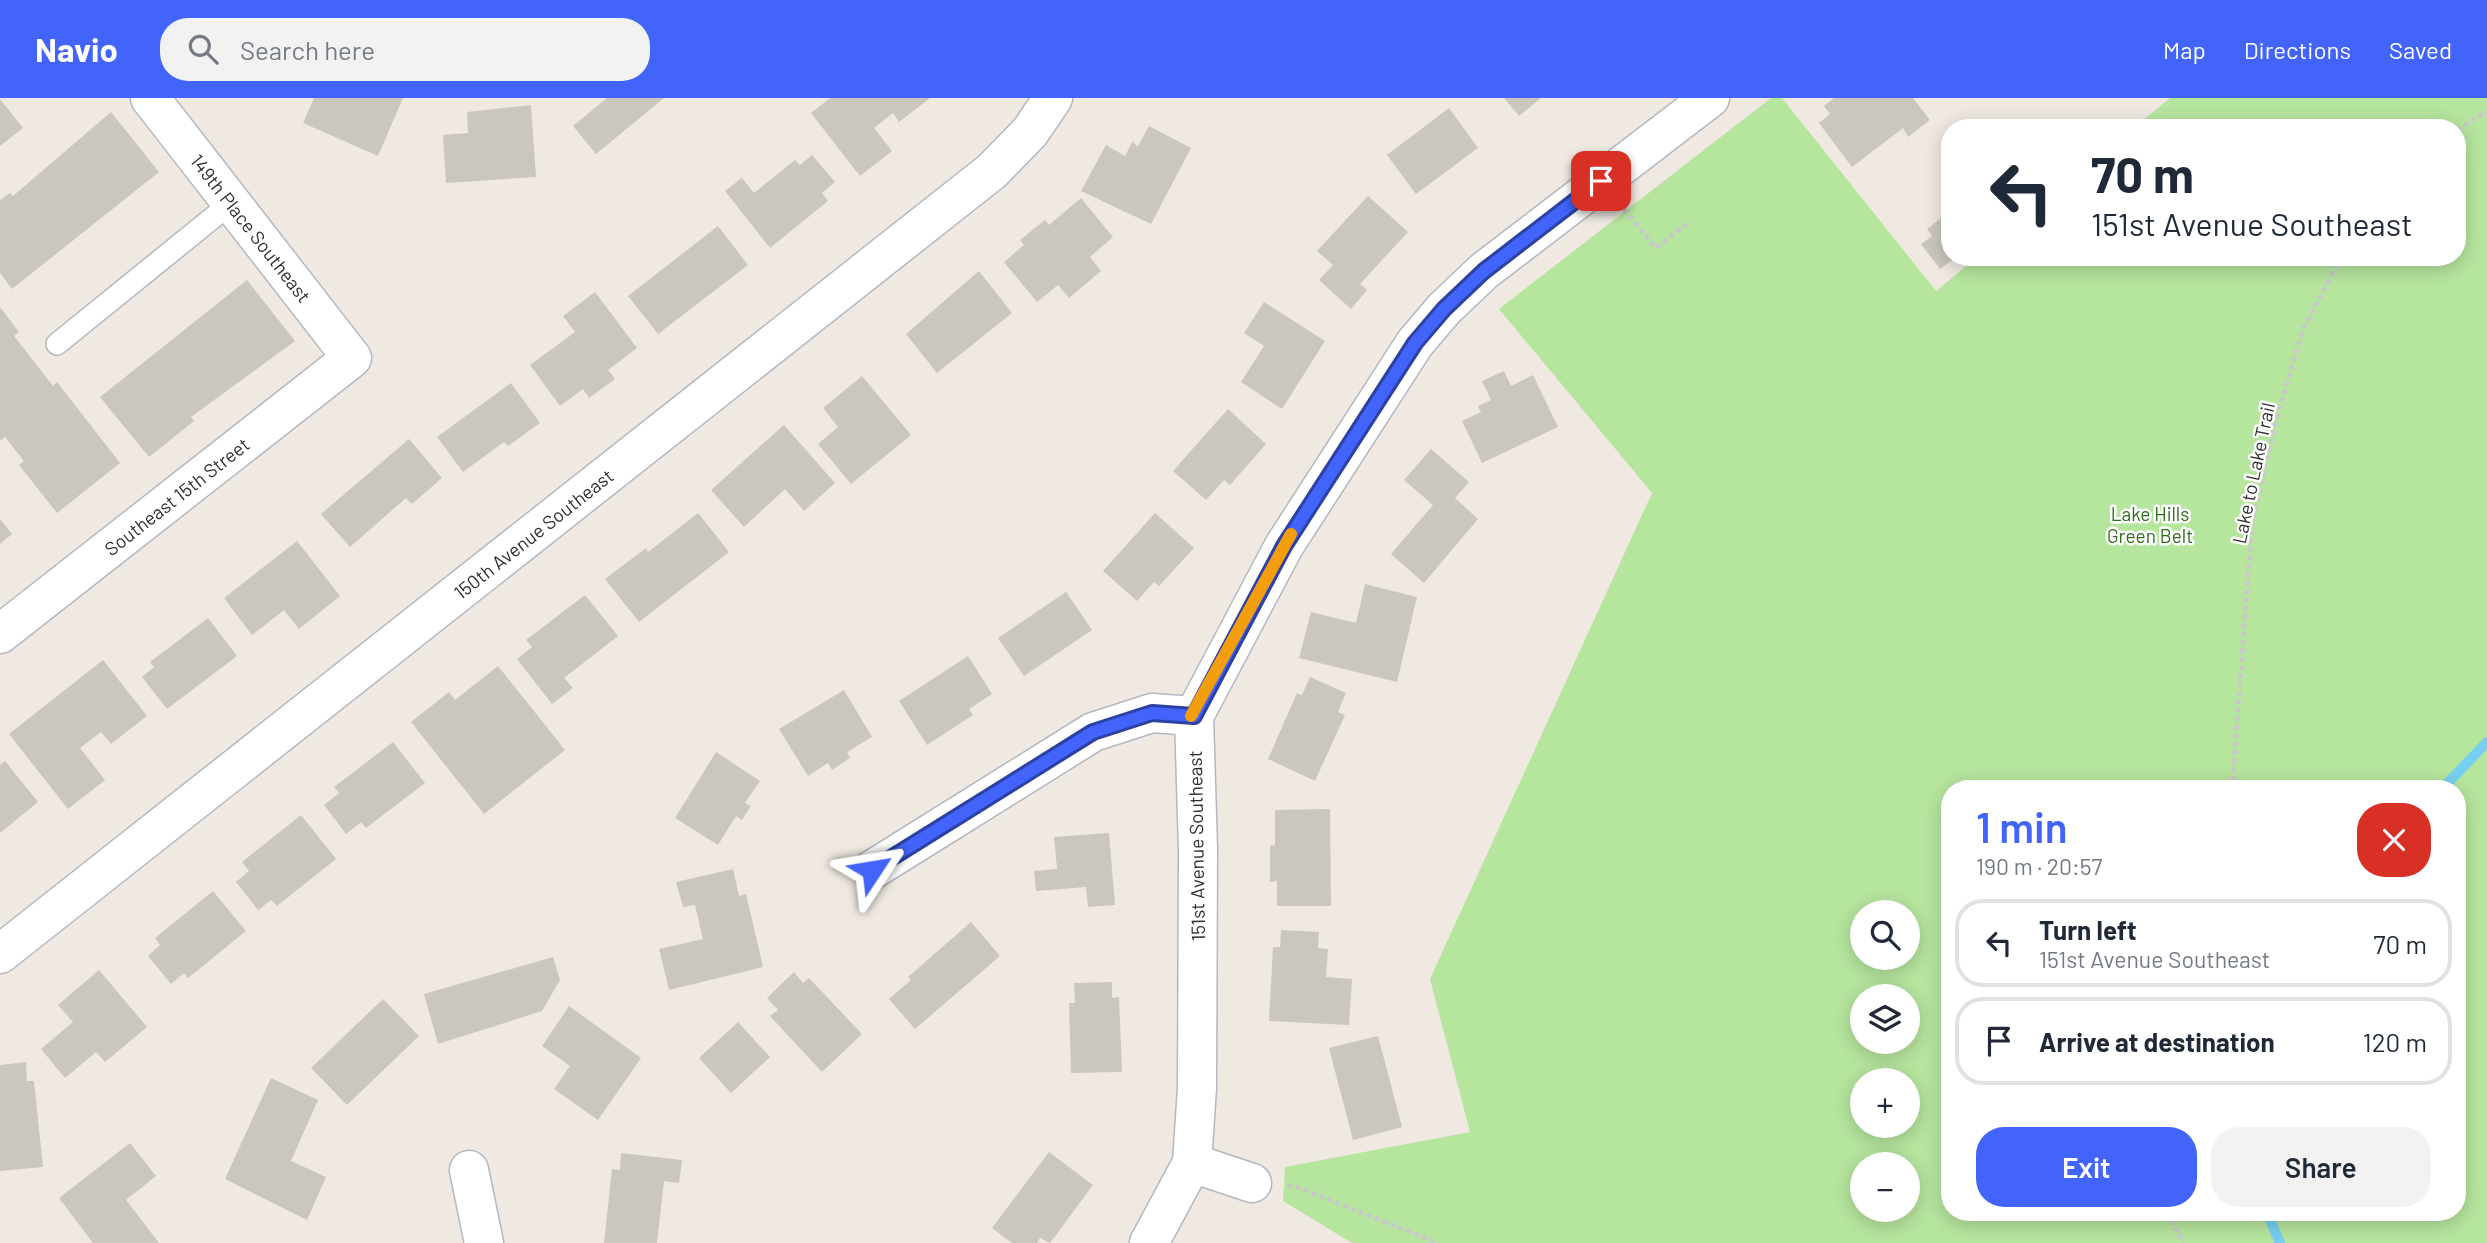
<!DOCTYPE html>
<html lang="en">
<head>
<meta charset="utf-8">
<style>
  body { margin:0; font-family:Barlow,sans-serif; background:#f2f2f3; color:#1f2937; height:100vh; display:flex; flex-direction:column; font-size:26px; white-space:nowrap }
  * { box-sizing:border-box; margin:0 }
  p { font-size:23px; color:#747a83 }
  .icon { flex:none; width:38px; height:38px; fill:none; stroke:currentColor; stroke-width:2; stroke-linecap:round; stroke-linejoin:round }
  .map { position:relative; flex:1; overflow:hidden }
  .sheet { position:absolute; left:1941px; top:682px; width:525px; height:441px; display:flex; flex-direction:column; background:#fff; border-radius:28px; box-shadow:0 4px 18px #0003 }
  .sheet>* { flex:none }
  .top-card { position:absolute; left:1941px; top:21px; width:525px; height:147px; border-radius:28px; box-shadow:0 4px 18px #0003; background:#fff; color:#1f2937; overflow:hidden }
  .fabs { position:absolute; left:1850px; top:802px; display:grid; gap:14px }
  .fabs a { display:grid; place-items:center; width:70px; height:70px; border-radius:50%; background:#fff; box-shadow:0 4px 18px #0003; font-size:35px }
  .pin { position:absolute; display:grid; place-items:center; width:60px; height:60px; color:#fff; margin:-30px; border-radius:14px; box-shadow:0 4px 10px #0006 }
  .me { position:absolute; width:77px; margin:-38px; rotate:57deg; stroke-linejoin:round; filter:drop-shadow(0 0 5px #0008) }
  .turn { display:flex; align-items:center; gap:24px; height:147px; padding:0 35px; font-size:32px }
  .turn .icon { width:91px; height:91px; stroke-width:2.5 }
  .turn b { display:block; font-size:49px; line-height:60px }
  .round { display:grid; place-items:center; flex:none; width:74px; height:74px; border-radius:28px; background:#f2f2f3 }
  .overview { display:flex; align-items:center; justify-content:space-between; height:119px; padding:0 35px }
  h1 { font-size:42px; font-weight:600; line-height:52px; color:#4264fb }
  .cta { display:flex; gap:14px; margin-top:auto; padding:14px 35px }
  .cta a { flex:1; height:80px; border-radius:28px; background:#4264fb; color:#fff; font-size:28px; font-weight:600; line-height:80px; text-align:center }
  .cta a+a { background:#f2f2f3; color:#1f2937 }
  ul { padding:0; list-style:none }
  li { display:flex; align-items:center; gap:21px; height:88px; margin:0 14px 10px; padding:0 21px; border:4px solid #e0e1e3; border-radius:28px }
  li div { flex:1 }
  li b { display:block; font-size:26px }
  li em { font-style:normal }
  header { display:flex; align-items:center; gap:42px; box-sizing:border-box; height:98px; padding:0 35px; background:#4264fb; color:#fff }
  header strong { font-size:33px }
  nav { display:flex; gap:38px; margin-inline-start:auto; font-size:24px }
  .search { width:490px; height:63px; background:#f2f2f3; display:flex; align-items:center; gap:18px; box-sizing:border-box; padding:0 24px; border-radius:28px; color:#747a83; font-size:26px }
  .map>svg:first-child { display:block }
</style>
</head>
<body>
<header>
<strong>Navio</strong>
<div class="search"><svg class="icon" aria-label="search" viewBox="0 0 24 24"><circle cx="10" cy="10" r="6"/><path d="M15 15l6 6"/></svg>Search here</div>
<nav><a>Map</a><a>Directions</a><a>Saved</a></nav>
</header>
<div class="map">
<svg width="2487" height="1145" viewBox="0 0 2487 1145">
  <rect width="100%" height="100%" fill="#efe9e1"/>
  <path fill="#b6e59e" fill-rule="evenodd" d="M1771 0H1782L1936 193 1977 159H2457V30H2134L2170 0H2487V1145H1352L1283 1103 1285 1069 1470 1034 1430 881 1652 395 1499 211ZM1950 691H2457V1115H1950ZM1862 814H1908V859H1862ZM1862 898H1908V943H1862ZM1862 982H1908V1027H1862ZM1862 1066H1908V1111H1862Z"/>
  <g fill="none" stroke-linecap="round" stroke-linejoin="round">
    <g stroke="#75cff0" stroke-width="10">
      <polyline points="2442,691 2487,644"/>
      <polyline points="2267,1115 2280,1145"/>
    </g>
  </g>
  <g fill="#cbc7bf">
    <polygon points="314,0 403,0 378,58 303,25"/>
    <polygon points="607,0 664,0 596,56 573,28"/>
    <polygon points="830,0 930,0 899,24 893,15 874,30 892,53 860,78 811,15"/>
    <polygon points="1504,0 1541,0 1519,18"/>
    <polygon points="1834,0 1913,0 1930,22 1908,39 1903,30 1852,69 1819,25 1830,16 1824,8"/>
    <polygon points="0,1 23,30 0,48"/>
    <polygon points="531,7 536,79 446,85 443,37 468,35 467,14"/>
    <polygon points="1449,10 1478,50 1416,96 1387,57"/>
    <polygon points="111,14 159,74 12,191 0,175 0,102 10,95 13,98"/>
    <polygon points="1149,28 1191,50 1151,126 1081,93 1106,47 1125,58 1132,44 1138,48"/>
    <polygon points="812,57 835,84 822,95 828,103 770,150 725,93 742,80 754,95 795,62 800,67"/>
    <polygon points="1368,98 1408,134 1360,186 1367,192 1351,211 1319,182 1333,167 1317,153"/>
    <polygon points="1081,100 1113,139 1090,159 1101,173 1069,200 1058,187 1037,204 1004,164 1024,147 1020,142 1045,122 1049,127"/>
    <polygon points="1945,117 1950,122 1950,159 1956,159 1940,171 1921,146 1932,138 1927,131"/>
    <polygon points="718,128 748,167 658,236 628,198"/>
    <polygon points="979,173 1012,215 937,275 906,236"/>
    <polygon points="247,182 295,243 191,319 194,323 149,359 100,299"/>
    <polygon points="595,194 637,250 608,272 615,281 589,300 583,291 560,308 530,267 575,234 563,218"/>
    <polygon points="1264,204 1325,243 1282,311 1241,284 1264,248 1244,235"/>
    <polygon points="0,209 19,234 14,238 53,288 57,284 120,365 57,415 19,367 24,363 5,339 0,343"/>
    <polygon points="1504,273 1511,288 1533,277 1558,329 1482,365 1462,323 1481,314 1478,308 1491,302 1482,283"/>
    <polygon points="862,278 911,337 851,386 818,346 838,329 823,310"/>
    <polygon points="511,285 540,325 508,348 504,344 463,374 437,339"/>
    <polygon points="1228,311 1266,346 1230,387 1224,382 1206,402 1173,373"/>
    <polygon points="784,327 835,385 804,413 785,391 744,429 711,392"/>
    <polygon points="409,341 442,380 412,406 406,400 350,449 321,416"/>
    <polygon points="1431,351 1469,384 1455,400 1478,421 1424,485 1391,456 1433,407 1404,382"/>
    <polygon points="698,415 729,454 639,524 605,481 646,450 648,454"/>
    <polygon points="1155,415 1194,450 1159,488 1154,484 1137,503 1103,473"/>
    <polygon points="0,421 12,436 0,446"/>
    <polygon points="297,443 340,498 299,531 284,512 252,537 224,500"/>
    <polygon points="1365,486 1417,499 1397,584 1299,560 1311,514 1356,525"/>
    <polygon points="1066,494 1092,532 1024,578 998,540"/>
    <polygon points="585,497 618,538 564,580 573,590 552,606 517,561 532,549 526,542"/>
    <polygon points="208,520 237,558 167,611 142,579 154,569 150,564"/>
    <polygon points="968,558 992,596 969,611 973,617 927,647 899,603"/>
    <polygon points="103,562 147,618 111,646 101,634 80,650 105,682 68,711 9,636"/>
    <polygon points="498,568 565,652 484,716 411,624 449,594 455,602"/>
    <polygon points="1310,579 1346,595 1338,614 1345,617 1315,683 1268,661 1297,595 1302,597"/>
    <polygon points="844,592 872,639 847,654 850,660 832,672 828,665 808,678 779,631"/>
    <polygon points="393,644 425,685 366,730 361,724 346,736 324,707 339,695 334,689"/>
    <polygon points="716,654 760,683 745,705 751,708 742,722 736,718 718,747 675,720"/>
    <polygon points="5,663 38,704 0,735 0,667"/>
    <polygon points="1330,711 1331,808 1277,808 1277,783 1270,784 1270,748 1275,747 1275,712"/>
    <polygon points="301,717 336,761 277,808 271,802 258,812 236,784 249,773 242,764"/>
    <polygon points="1109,735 1115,807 1088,809 1086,789 1036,793 1034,773 1057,771 1054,739"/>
    <polygon points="733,771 739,798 746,796 763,869 669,892 659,851 703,841 695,807 683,809 676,784"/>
    <polygon points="213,793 246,833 188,880 184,875 171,886 148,858 160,847 155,840"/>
    <polygon points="971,824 1000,858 915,931 889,901 911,882 908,879"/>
    <polygon points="1281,832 1319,834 1318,850 1328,851 1326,879 1352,881 1349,927 1269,923 1273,849 1280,849"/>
    <polygon points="553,859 560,882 542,913 438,946 424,896"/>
    <polygon points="99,872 147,929 105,964 96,954 65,980 41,951 73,924 58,907"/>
    <polygon points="794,874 803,885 809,880 862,936 822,974 770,918 778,912 767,900"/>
    <polygon points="1112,884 1112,900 1119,899 1122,974 1071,975 1069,905 1075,905 1074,885"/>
    <polygon points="383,901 419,938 347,1007 311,970"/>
    <polygon points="569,908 641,960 598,1022 554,991 570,968 542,948"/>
    <polygon points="738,924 770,959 731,995 699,960"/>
    <polygon points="1378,938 1402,1029 1353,1042 1329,950"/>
    <polygon points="26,964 27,983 34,983 43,1069 0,1073 0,967"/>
    <polygon points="271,980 318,1002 291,1063 326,1079 307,1122 225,1081"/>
    <polygon points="130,1045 156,1078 126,1102 159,1145 93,1145 59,1100"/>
    <polygon points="1049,1054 1093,1087 1050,1145 1040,1140 1037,1145 1012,1145 992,1130"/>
    <polygon points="621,1055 682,1062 679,1085 664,1083 657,1145 604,1145 612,1071 620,1072"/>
  </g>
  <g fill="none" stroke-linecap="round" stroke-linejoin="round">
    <defs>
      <polyline id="service" points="57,246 231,105"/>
      <g id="minor">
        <path id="s1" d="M0 536 352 260 150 0"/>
        <polyline points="872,772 1093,634 1152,615 1194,618"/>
        <path id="s2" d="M0 856 992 73 1030 34 1053 0"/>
        <polyline points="1192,1065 1252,1085"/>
        <polyline points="469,1072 484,1145"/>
        <polyline points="1149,1145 1192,1065 1197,990 1198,752 1194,618 1284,448 1415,245 1444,211 1484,173 1710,0"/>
      </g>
    </defs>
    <use href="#service" stroke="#b4b7c1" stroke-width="24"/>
    <use href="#minor" stroke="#b4b7c1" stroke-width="41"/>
    <g stroke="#c9c9c9" stroke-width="4.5" stroke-dasharray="5 3.5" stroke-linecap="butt">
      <polyline points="2457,32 2487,13"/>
      <polyline points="1624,111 1656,150 1690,123"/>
      <polyline points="2232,691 2252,425 2276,322 2303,231 2341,159"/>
      <polyline points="1287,1088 1297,1089 1438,1145"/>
      <polyline points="2166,1115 2184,1145"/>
    </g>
    <use href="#service" stroke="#fff" stroke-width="21"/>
    <use href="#minor" stroke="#fff" stroke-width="38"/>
  </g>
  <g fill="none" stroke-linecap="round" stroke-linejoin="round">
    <defs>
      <polyline id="route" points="872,772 1093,634 1152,615 1194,618 1284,448 1415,245 1444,211 1484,173 1601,83"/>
    </defs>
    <use href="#route" stroke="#2b41a3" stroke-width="18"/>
    <use href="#route" stroke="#4264fb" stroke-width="12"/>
    <polyline stroke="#f59e0b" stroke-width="12" points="1191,618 1291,436"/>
  </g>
  <g text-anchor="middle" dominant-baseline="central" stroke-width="5" stroke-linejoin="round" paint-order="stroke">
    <g font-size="19" fill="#2e2e2e" stroke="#fff">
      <text transform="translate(251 130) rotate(52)">149th Place Southeast</text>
      <text transform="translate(2253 375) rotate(-78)">Lake to Lake Trail</text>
      <text stroke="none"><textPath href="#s1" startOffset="224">Southeast 15th Street</textPath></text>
      <text stroke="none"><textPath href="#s2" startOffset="679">150th Avenue Southeast</textPath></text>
      <text transform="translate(1196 748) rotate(-91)">151st Avenue Southeast</text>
    </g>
    <g font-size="19" fill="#2c6e1b" stroke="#fff">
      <text x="2150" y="415">Lake Hills<tspan x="2150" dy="22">Green Belt</tspan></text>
    </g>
  </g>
</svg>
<div class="fabs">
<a><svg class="icon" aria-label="search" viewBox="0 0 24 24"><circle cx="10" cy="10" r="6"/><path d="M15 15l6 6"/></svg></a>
<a><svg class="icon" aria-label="layers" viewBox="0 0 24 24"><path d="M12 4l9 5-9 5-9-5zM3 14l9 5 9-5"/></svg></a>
<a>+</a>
<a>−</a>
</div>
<div class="pin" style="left:1601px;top:83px;background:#d93025"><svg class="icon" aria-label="arrive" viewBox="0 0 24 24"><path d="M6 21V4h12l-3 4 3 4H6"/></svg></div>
<svg class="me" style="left:872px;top:772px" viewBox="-20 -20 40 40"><path d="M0-17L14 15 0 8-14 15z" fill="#4264fb" stroke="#fff" stroke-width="4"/></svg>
<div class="top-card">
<div class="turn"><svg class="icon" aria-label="left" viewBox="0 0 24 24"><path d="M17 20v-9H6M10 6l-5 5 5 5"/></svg><div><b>70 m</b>151st Avenue Southeast</div></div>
</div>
<section class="sheet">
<div class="overview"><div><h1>1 min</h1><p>190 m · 20:57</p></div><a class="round" style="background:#d93025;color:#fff"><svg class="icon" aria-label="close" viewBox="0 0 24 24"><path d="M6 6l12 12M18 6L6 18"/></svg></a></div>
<ul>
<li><svg class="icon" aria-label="left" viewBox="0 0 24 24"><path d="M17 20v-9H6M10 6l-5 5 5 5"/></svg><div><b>Turn left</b><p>151st Avenue Southeast</p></div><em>70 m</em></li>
<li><svg class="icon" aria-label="arrive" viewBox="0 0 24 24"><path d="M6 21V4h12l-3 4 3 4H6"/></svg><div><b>Arrive at destination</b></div><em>120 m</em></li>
</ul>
<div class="cta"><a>Exit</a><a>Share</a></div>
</section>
</div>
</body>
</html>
